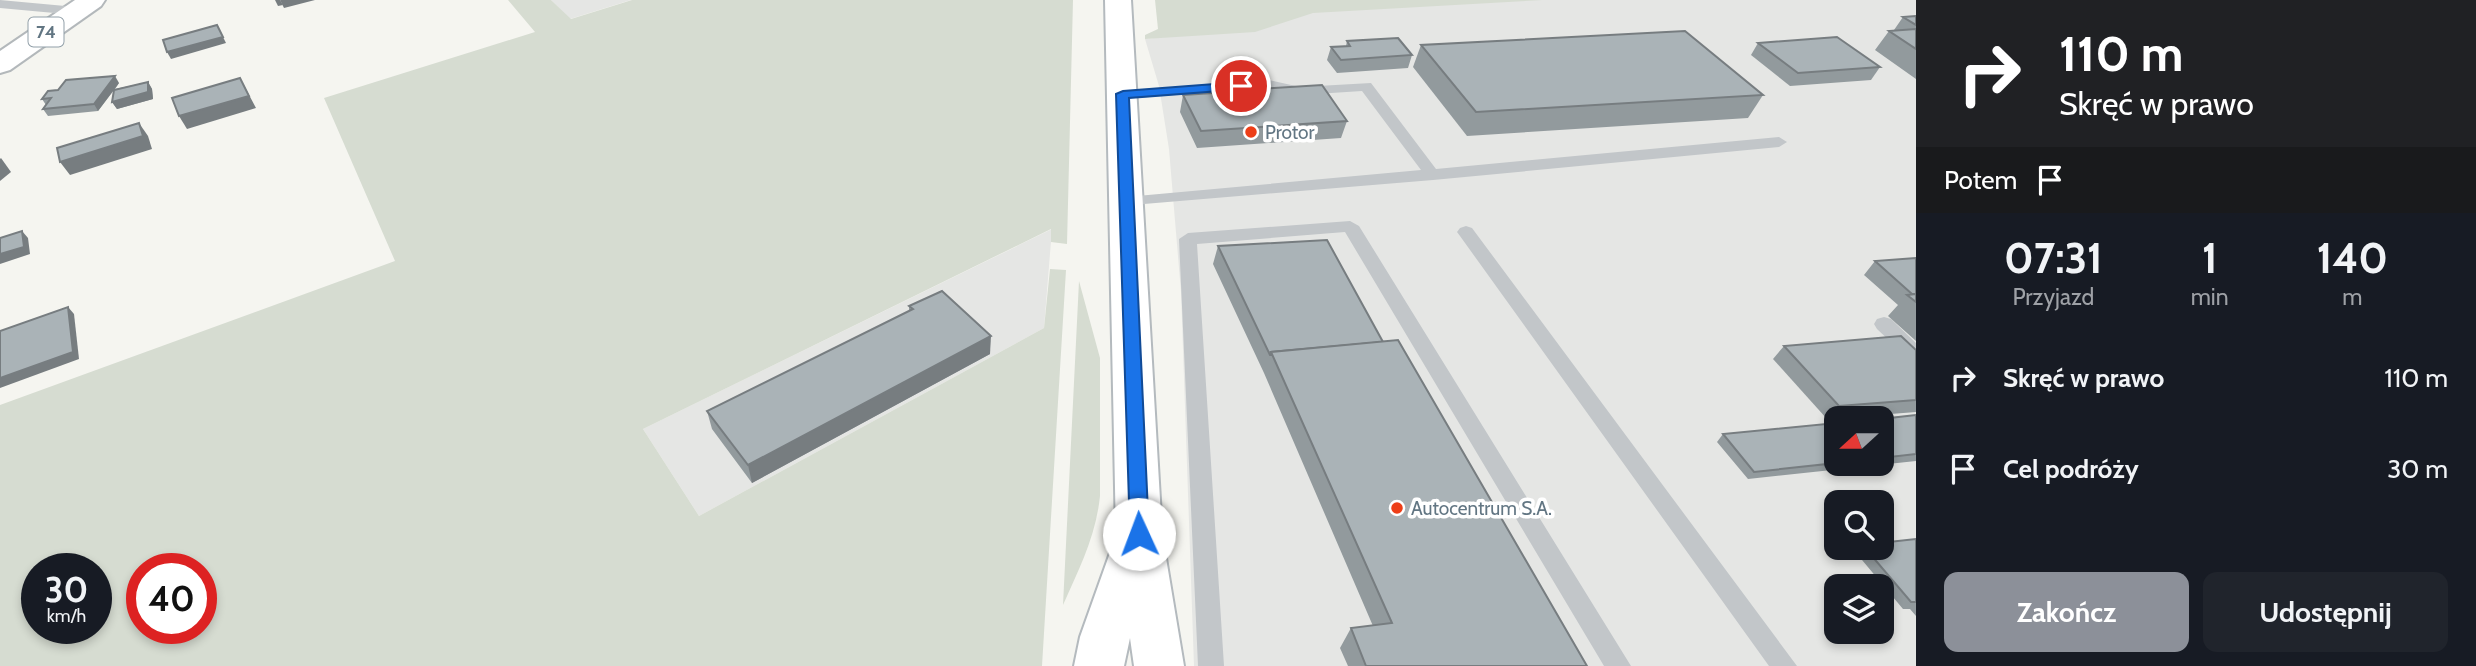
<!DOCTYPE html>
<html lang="pl">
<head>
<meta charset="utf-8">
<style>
  body { margin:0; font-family:Cabin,sans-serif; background:#20242c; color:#f1f3f6; height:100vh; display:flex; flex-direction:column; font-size:26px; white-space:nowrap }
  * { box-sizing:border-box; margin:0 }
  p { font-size:23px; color:#9ea1a6 }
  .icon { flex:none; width:38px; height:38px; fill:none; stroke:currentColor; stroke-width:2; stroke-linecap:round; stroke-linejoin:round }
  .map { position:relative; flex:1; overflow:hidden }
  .sheet { display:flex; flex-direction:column; background:#171b24; width:560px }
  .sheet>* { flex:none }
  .top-card { background:#202124; color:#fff; overflow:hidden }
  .needle { width:46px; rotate:249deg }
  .controls { position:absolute; left:1824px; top:406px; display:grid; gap:14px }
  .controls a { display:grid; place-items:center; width:70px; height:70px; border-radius:14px; background:#171b24; box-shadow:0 4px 10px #0003; font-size:35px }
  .speed { position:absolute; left:21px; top:553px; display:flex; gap:14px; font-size:35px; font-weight:700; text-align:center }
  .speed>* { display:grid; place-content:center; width:91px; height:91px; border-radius:50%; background:#171b24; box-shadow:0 4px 10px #0003; line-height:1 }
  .speed small { font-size:18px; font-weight:400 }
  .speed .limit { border:10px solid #d22; background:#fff; color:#111 }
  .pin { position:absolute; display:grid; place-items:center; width:60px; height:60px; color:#fff; margin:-30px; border:4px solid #fff; border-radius:50%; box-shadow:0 2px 7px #0007 }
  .me { position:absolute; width:77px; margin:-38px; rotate:358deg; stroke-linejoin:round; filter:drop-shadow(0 0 5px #0008) }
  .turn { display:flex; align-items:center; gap:24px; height:147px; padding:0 28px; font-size:32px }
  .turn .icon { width:91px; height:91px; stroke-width:2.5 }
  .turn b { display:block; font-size:49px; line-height:60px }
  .then { display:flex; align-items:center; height:66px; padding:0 28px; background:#0003; gap:14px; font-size:26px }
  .eta { display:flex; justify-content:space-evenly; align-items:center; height:119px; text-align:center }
  .eta b { font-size:42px; font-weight:700; line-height:49px }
  .action { display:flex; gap:14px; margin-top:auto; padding:14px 28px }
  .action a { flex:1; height:80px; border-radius:14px; background:#8c9099; color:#fff; font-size:28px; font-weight:700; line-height:80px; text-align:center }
  .action a+a { background:#20242c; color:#f1f3f6 }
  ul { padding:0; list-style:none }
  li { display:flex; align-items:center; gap:21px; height:91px; padding:0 28px }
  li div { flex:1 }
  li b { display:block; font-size:26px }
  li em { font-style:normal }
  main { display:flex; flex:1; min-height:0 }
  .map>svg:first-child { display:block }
</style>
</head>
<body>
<main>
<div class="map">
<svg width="1916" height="666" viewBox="0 0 1916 666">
  <rect width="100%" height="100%" fill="#f5f5f0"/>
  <g fill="#e5e6e4" fill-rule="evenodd">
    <polygon points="551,0 631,0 570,19"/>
    <path d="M1162 0H1916V666H1194L1181 292 1169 149 1159 86 1145 39 1165 37ZM1836 418H1881V464H1836ZM1836 502H1881V548H1836ZM1836 586H1881V632H1836Z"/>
    <polygon points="1052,229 1044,328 699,516 643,429"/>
  </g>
  <g fill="#d6dcd1" fill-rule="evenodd">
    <path d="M508 0H551L571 19 632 0H1073L1067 244 1051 242V229L643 429 699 516 1044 328 1050 269 1066 270 1042 666H0V405L395 261 324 98 535 32ZM37 569H96V628H37ZM142 569H201V628H142Z"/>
    <polygon points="1155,0 1543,0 1313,13 1255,32 1145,39 1145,35 1158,29"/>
    <path d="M1079 281 1100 358V496C1096 536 1079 569 1063 605Z"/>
  </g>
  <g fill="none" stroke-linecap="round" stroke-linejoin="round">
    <defs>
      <polygon id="secondary" points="1105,0 1131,0 1162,534 1184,666 1134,666 1130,638 1124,666 1074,666 1080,637 1116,536"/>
      <polygon id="primary" points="75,0 105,0 101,6 10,70 0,73 0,51"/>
    </defs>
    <use href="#secondary" stroke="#b4babe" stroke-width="4"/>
    <use href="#primary" stroke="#b3b8bb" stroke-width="4"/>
    <g fill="#c2c6c9" fill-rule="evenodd">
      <polygon points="0,0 76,7 83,11 76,15 0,8"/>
      <polygon points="1269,80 1300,87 1371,83 1436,169 1779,137 1787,142 1779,147 1433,180 1120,206 1118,202 1126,197 1421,170 1362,91 1300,95 1269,88 1123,99 1116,95 1123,91"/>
      <polygon points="1350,221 1359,226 1631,666 1604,666 1345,232 1197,244 1224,666 1198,666 1179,239 1188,233"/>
      <polygon points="1466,226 1472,228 1797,666 1769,666 1460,236 1457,232 1460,228"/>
      <polygon points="1884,317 1891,319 1916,343 1916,361 1909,359 1877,329 1874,324 1877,319"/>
    </g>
    <use href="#secondary" fill="#fff" fill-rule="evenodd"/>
    <use href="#primary" fill="#fff" fill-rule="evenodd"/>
  </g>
  <g fill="#929a9d">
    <polygon points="1916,16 1916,79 1875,50 1889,31 1894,30 1903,17"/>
    <polygon points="1347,41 1412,55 1408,68 1337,73 1327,60 1331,47 1346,46"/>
    <polygon points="1758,43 1880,67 1871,80 1790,86 1751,55"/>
    <polygon points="1421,45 1763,95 1748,118 1467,136 1413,67"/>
    <polygon points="1236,80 1347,121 1341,138 1197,148 1180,112 1183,95 1233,91"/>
    <polygon points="148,82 152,89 153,99 117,109 112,102 114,90 98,111 48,116 43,109 46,105 42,99 119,83 115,89"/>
    <polygon points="1218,246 1383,342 1587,666 1348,666 1340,648 1351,628 1373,626 1264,373 1213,264"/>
    <polygon points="1916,258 1916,341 1888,316 1898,305 1864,275 1875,261"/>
    <polygon points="909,306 990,354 752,483 712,429 707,411 909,311"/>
    <polygon points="1784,346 1916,350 1916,412 1827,419 1773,359"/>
    <polygon points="1916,415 1916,461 1748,479 1717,442 1723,434 1836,464 1881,464 1881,419"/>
    <polygon points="1916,539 1916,616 1910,609 1903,609 1852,548 1881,548 1889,542"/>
  </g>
  <g fill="#777d80">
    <polygon points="275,0 280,0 283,5 278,6"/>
    <polygon points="280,0 315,0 284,8"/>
    <polygon points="217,25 226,43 171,59 167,52"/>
    <polygon points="115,76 119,83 98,111 94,104"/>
    <polygon points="240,78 256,108 187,129 179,116"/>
    <polygon points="148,82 152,89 153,99 117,109 112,102"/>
    <polygon points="139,123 148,136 152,149 70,175 60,162"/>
    <polygon points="1,158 11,172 0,181 0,159"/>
    <polygon points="22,231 28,238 30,254 0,264 0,254"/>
    <polygon points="68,307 74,314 79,359 0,388 0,378"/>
    <polygon points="991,336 990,354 752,483 748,465"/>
  </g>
  <g fill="#aab3b7" stroke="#777d80" stroke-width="2">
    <polygon points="1916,16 1916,25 1903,17"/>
    <polygon points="217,25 223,37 167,52 163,40"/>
    <polygon points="1916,29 1916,49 1889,31"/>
    <polygon points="1685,31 1763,95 1476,112 1421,45"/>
    <polygon points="1837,37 1880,67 1798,73 1758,43"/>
    <polygon points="1398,38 1412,55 1341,60 1331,47 1350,46 1347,41"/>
    <polygon points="115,76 94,104 43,109 51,98 42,99 48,91 58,90 66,80"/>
    <polygon points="240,78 249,96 179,116 172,98"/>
    <polygon points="1252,79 1259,89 1322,85 1347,121 1201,131 1183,95 1242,91 1236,80"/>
    <polygon points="148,82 148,92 112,102 114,90"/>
    <polygon points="139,123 143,136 60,162 57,148"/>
    <polygon points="22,231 24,247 0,254 0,238"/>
    <polygon points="1327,240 1383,342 1271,352 1272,355 1270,355 1218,246"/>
    <polygon points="1916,258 1916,294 1912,294 1875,261"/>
    <polygon points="942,291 991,336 748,465 707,411 913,309 909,306"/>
    <polygon points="1916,294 1916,302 1907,295"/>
    <polygon points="68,307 73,352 0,378 0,331"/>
    <polygon points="1901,336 1916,350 1916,400 1839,406 1784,346"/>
    <polygon points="1398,340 1587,666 1366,666 1351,628 1392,623 1271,352"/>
    <polygon points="1916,415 1916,454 1881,458 1881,419"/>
    <polygon points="1836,423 1836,463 1754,472 1723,434"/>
    <polygon points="1881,534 1889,542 1916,539 1916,602 1911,602 1865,548 1881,548"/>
  </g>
  <polygon fill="#1a73e8" stroke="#114b97" stroke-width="2" points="1241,82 1248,86 1246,89 1129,98 1149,534 1146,540 1139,542 1133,540 1130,534 1116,94 1123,91"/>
  <g fill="#ed3e18" stroke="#fff" stroke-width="2.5">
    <circle cx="1251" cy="132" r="7"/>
    <circle cx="1397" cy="508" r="7"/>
  </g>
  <g text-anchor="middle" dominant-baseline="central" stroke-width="7" stroke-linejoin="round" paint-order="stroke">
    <rect fill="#fff" stroke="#919fa8" stroke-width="2" x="28.5" y="17.5" width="35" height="29" rx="5"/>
    <g font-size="18" font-weight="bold" fill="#627683">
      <text x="46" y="32">74</text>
    </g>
    <g font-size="19" fill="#627683" stroke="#fff" text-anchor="start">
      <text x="1265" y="132">Protor</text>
      <text x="1411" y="508">Autocentrum S.A.</text>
    </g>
  </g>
</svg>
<div class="controls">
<a><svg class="needle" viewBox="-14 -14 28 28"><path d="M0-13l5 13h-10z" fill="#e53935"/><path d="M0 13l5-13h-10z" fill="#9ea1a6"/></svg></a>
<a><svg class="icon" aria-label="search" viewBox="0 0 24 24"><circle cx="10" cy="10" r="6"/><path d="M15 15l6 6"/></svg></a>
<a><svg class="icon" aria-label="layers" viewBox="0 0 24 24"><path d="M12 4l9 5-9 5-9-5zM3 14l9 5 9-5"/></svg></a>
</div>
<div class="speed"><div>30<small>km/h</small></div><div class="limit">40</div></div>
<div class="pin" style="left:1241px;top:86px;background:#d93025"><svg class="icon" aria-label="arrive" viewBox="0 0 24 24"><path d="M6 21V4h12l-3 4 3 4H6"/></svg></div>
<svg class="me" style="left:1139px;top:534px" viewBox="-20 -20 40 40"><circle r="19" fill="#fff"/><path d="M0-13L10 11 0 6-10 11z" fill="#1a73e8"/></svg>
</div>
<section class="sheet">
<div class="top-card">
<div class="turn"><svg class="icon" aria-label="right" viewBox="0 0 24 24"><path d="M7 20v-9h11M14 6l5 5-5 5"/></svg><div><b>110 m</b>Skręć w prawo</div></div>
<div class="then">Potem<svg class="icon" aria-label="arrive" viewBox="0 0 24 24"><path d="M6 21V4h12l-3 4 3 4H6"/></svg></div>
</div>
<div class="eta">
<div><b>07:31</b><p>Przyjazd</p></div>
<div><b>1</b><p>min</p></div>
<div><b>140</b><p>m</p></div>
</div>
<ul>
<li><svg class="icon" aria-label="right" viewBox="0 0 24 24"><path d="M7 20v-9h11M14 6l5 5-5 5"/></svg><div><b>Skręć w prawo</b></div><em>110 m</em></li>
<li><svg class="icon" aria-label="arrive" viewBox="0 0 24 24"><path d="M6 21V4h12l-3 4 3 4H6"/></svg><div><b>Cel podróży</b></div><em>30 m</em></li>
</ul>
<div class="action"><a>Zakończ</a><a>Udostępnij</a></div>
</section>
</main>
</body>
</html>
